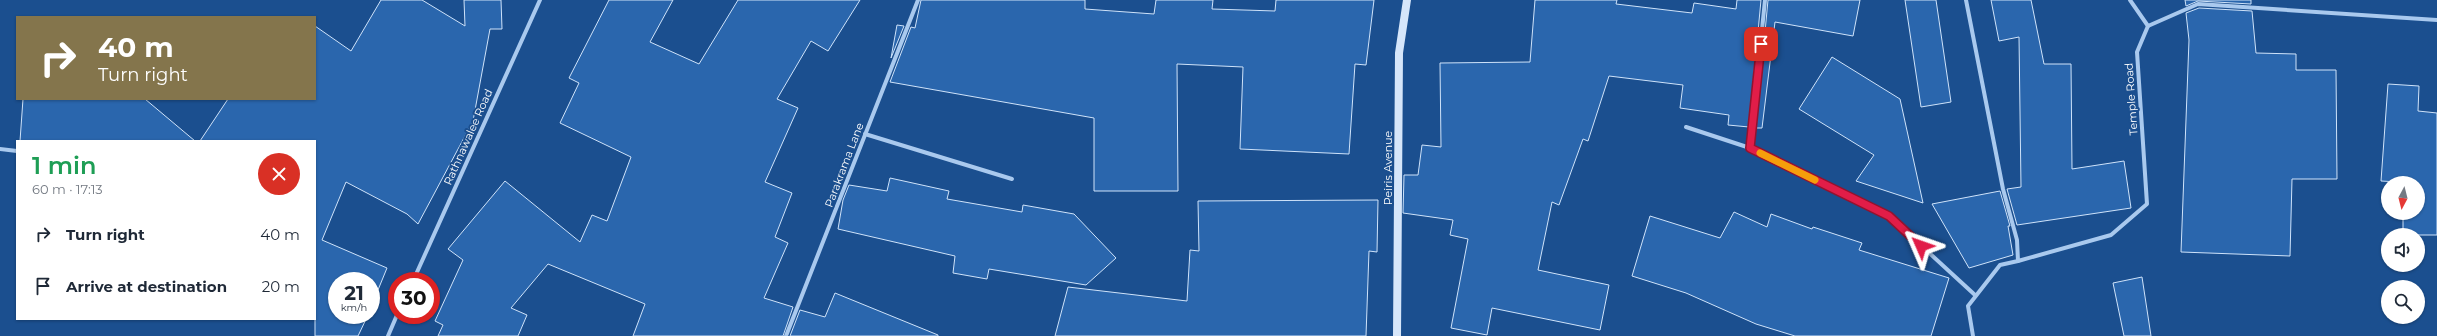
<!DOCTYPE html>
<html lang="en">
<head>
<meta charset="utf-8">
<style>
  body { margin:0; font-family:Montserrat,sans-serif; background:#f2f2f3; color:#1f2937; height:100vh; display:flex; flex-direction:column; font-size:15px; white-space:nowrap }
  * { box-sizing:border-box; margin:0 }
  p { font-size:13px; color:#747a83 }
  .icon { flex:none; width:22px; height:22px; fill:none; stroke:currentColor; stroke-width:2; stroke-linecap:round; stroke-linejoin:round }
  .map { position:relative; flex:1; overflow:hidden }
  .sheet { position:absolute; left:16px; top:140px; width:300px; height:180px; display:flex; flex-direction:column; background:#fff; border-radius:0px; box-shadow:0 1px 3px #0004 }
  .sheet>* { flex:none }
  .hud { position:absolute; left:16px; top:16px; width:300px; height:84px; border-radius:0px; box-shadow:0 1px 3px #0004; background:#84754c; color:#fff; overflow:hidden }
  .needle { width:26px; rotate:187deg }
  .fabs { position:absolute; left:2381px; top:176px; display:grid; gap:8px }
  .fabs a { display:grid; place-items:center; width:44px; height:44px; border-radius:50%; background:#fff; box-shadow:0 1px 3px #0004; font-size:20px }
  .speed { position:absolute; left:328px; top:272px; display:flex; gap:8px; font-size:20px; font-weight:700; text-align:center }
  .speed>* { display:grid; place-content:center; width:52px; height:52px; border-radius:50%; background:#fff; box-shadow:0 1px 3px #0004; line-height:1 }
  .speed small { font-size:10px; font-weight:400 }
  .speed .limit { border:6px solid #d22; background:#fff; color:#111 }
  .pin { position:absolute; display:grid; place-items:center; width:34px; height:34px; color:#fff; margin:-17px; border-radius:8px; box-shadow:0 2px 6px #0006 }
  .me { position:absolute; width:44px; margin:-22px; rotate:313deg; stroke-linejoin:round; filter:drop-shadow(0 0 3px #0008) }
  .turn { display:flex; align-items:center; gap:14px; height:84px; padding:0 16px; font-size:18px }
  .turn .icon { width:52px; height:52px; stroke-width:2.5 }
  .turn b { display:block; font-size:28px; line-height:34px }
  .round { display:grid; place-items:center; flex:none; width:42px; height:42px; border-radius:21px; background:#f2f2f3 }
  .summary { display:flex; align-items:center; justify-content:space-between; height:68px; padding:0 16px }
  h1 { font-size:24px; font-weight:600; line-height:30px; color:#1e9e55 }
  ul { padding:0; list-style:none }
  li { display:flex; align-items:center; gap:12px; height:52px; padding:0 16px }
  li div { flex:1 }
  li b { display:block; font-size:15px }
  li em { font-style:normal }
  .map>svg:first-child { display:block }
</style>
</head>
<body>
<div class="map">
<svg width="2437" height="336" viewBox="0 0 2437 336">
  <rect width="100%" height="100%" fill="#1b4f8f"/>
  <g fill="#2a66ad" stroke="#cfe3fa">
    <polygon points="381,0 422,0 465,26 464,0 501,0 502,29 490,29 473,121 418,224 407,214 346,182 322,240 387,268 371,307 371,281 337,281 337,315 368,315 358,336 315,336 315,141 200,141 228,99 315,99 315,26 351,51"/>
    <polygon points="609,0 673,0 650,42 699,64 738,0 860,0 828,51 811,41 777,99 798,108 765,182 792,193 775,237 788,243 764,298 793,307 783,336 633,336 645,304 548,264 511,308 527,315 518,336 438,336 443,325 435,321 463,260 448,249 505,181 580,242 592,215 607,221 631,157 560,123 579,83 569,78"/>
    <polygon points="921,0 1085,0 1085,9 1154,14 1156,0 1213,0 1212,9 1275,11 1276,0 1374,0 1366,65 1355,64 1349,154 1240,149 1243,67 1177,64 1178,191 1094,191 1094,118 890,82 911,27 915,28"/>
    <polygon points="1535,0 1617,0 1616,4 1692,13 1694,3 1736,9 1737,0 1761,0 1749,127 1728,125 1729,115 1680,108 1683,85 1609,76 1588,141 1583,139 1559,205 1552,202 1538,270 1609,285 1600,330 1492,308 1487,335 1451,328 1468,239 1450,235 1453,220 1403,213 1404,175 1418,175 1422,145 1441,147 1440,63 1530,62"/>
    <polygon points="1768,0 1860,0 1853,36 1775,22 1762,128 1756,128"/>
    <polygon points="1905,0 1936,0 1951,102 1921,107"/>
    <polygon points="1991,0 2031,0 2044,64 2071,64 2072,169 2124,161 2131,208 2017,225 2007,189 2021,187 2019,37 1999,41"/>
    <polygon points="2185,0 2251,0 2251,4 2198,1 2186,6"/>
    <polygon points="2199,8 2252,11 2256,53 2296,54 2296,70 2336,70 2337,179 2292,179 2290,256 2181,252 2189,40 2186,13"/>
    <polygon points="897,25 904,26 891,58"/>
    <polygon points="1832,57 1900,99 1923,203 1856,181 1874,155 1799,109"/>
    <polygon points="2388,84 2419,86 2418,111 2437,113 2437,235 2403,235 2403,213 2418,213 2418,183 2381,181"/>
    <polygon points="23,99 145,99 195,141 20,141"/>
    <polygon points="890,178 949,191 947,199 1022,212 1023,205 1074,214 1116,258 1086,285 989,269 987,279 953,273 955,256 838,229 843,200 849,185 887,191"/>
    <polygon points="2000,191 2010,226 2008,226 2013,255 1969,268 1932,204"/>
    <polygon points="1378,200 1377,252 1369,251 1366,336 1055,336 1068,287 1187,301 1190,250 1199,251 1198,201"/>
    <polygon points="1734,212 1767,227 1771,214 1812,229 1813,227 1862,243 1859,250 1949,278 1931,336 1795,336 1756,324 1686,293 1632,276 1650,216 1720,238"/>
    <polygon points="2142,277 2151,336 2124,336 2113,283"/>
    <polygon points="835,293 938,335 938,336 790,336 800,310 825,317"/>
  </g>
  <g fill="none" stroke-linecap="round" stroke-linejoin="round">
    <g stroke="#a9c9ee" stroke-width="4">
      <polyline points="1966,0 2003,189 2017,240 2018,261 2000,265 1968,306 1973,336"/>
      <polyline points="2130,0 2148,26"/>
      <polyline points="1686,127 1750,148 1889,216 1975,295"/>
      <polyline points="865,134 1012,179"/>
      <polyline points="1750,148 1765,0"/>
      <polyline points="0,149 17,151"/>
      <polyline points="2018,261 2111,235 2147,204 2137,52 2148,26 2198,4 2437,20"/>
      <polyline points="413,281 540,0"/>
      <polyline points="388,336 397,315"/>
      <polyline points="786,336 918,0"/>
    </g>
    <polyline stroke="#d6e6fa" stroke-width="8" points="1397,336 1399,53 1407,0"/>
  </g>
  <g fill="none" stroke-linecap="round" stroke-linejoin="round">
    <defs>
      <polyline id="route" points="1761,44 1750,148 1889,216 1921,246"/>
    </defs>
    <use href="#route" stroke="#92132f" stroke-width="10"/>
    <use href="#route" stroke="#e11d48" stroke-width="7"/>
    <polyline stroke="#f59e0b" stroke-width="7" points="1760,153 1815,180"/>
  </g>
  <g text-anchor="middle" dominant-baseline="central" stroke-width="4" stroke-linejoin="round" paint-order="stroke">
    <g font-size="11" fill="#fff" stroke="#1b4f8f">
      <text transform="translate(2131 99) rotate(-94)">Temple Road</text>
      <text transform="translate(468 137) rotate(-66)">Rathnawalee Road</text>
      <text transform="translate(844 165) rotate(-69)">Parakrama Lane</text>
      <text transform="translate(1388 168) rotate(-90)">Peiris Avenue</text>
    </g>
  </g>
</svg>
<div class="fabs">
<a><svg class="needle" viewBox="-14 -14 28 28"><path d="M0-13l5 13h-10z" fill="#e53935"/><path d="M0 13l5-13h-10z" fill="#747a83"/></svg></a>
<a><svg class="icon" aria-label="sound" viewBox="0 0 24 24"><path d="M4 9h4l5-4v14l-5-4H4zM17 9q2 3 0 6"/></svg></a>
<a><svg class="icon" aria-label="search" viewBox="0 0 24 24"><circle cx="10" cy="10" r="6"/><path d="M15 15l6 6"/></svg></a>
</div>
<div class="speed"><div>21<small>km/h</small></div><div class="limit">30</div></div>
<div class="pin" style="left:1761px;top:44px;background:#d93025"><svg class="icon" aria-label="arrive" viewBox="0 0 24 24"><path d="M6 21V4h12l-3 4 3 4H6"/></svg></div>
<svg class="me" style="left:1921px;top:246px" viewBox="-20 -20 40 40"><path d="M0-17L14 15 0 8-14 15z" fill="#e11d48" stroke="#fff" stroke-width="4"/></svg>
<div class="hud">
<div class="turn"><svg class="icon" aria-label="right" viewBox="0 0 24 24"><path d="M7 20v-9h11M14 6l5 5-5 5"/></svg><div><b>40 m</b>Turn right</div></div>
</div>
<section class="sheet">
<div class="summary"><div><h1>1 min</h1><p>60 m · 17:13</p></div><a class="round" style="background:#d93025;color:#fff"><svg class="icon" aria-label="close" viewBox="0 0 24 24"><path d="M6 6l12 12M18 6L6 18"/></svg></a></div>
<ul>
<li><svg class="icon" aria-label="right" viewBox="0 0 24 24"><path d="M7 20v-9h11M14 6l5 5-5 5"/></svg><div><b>Turn right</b></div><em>40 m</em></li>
<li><svg class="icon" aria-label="arrive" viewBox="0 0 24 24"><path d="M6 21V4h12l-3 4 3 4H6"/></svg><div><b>Arrive at destination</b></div><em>20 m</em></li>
</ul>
</section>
</div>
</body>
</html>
